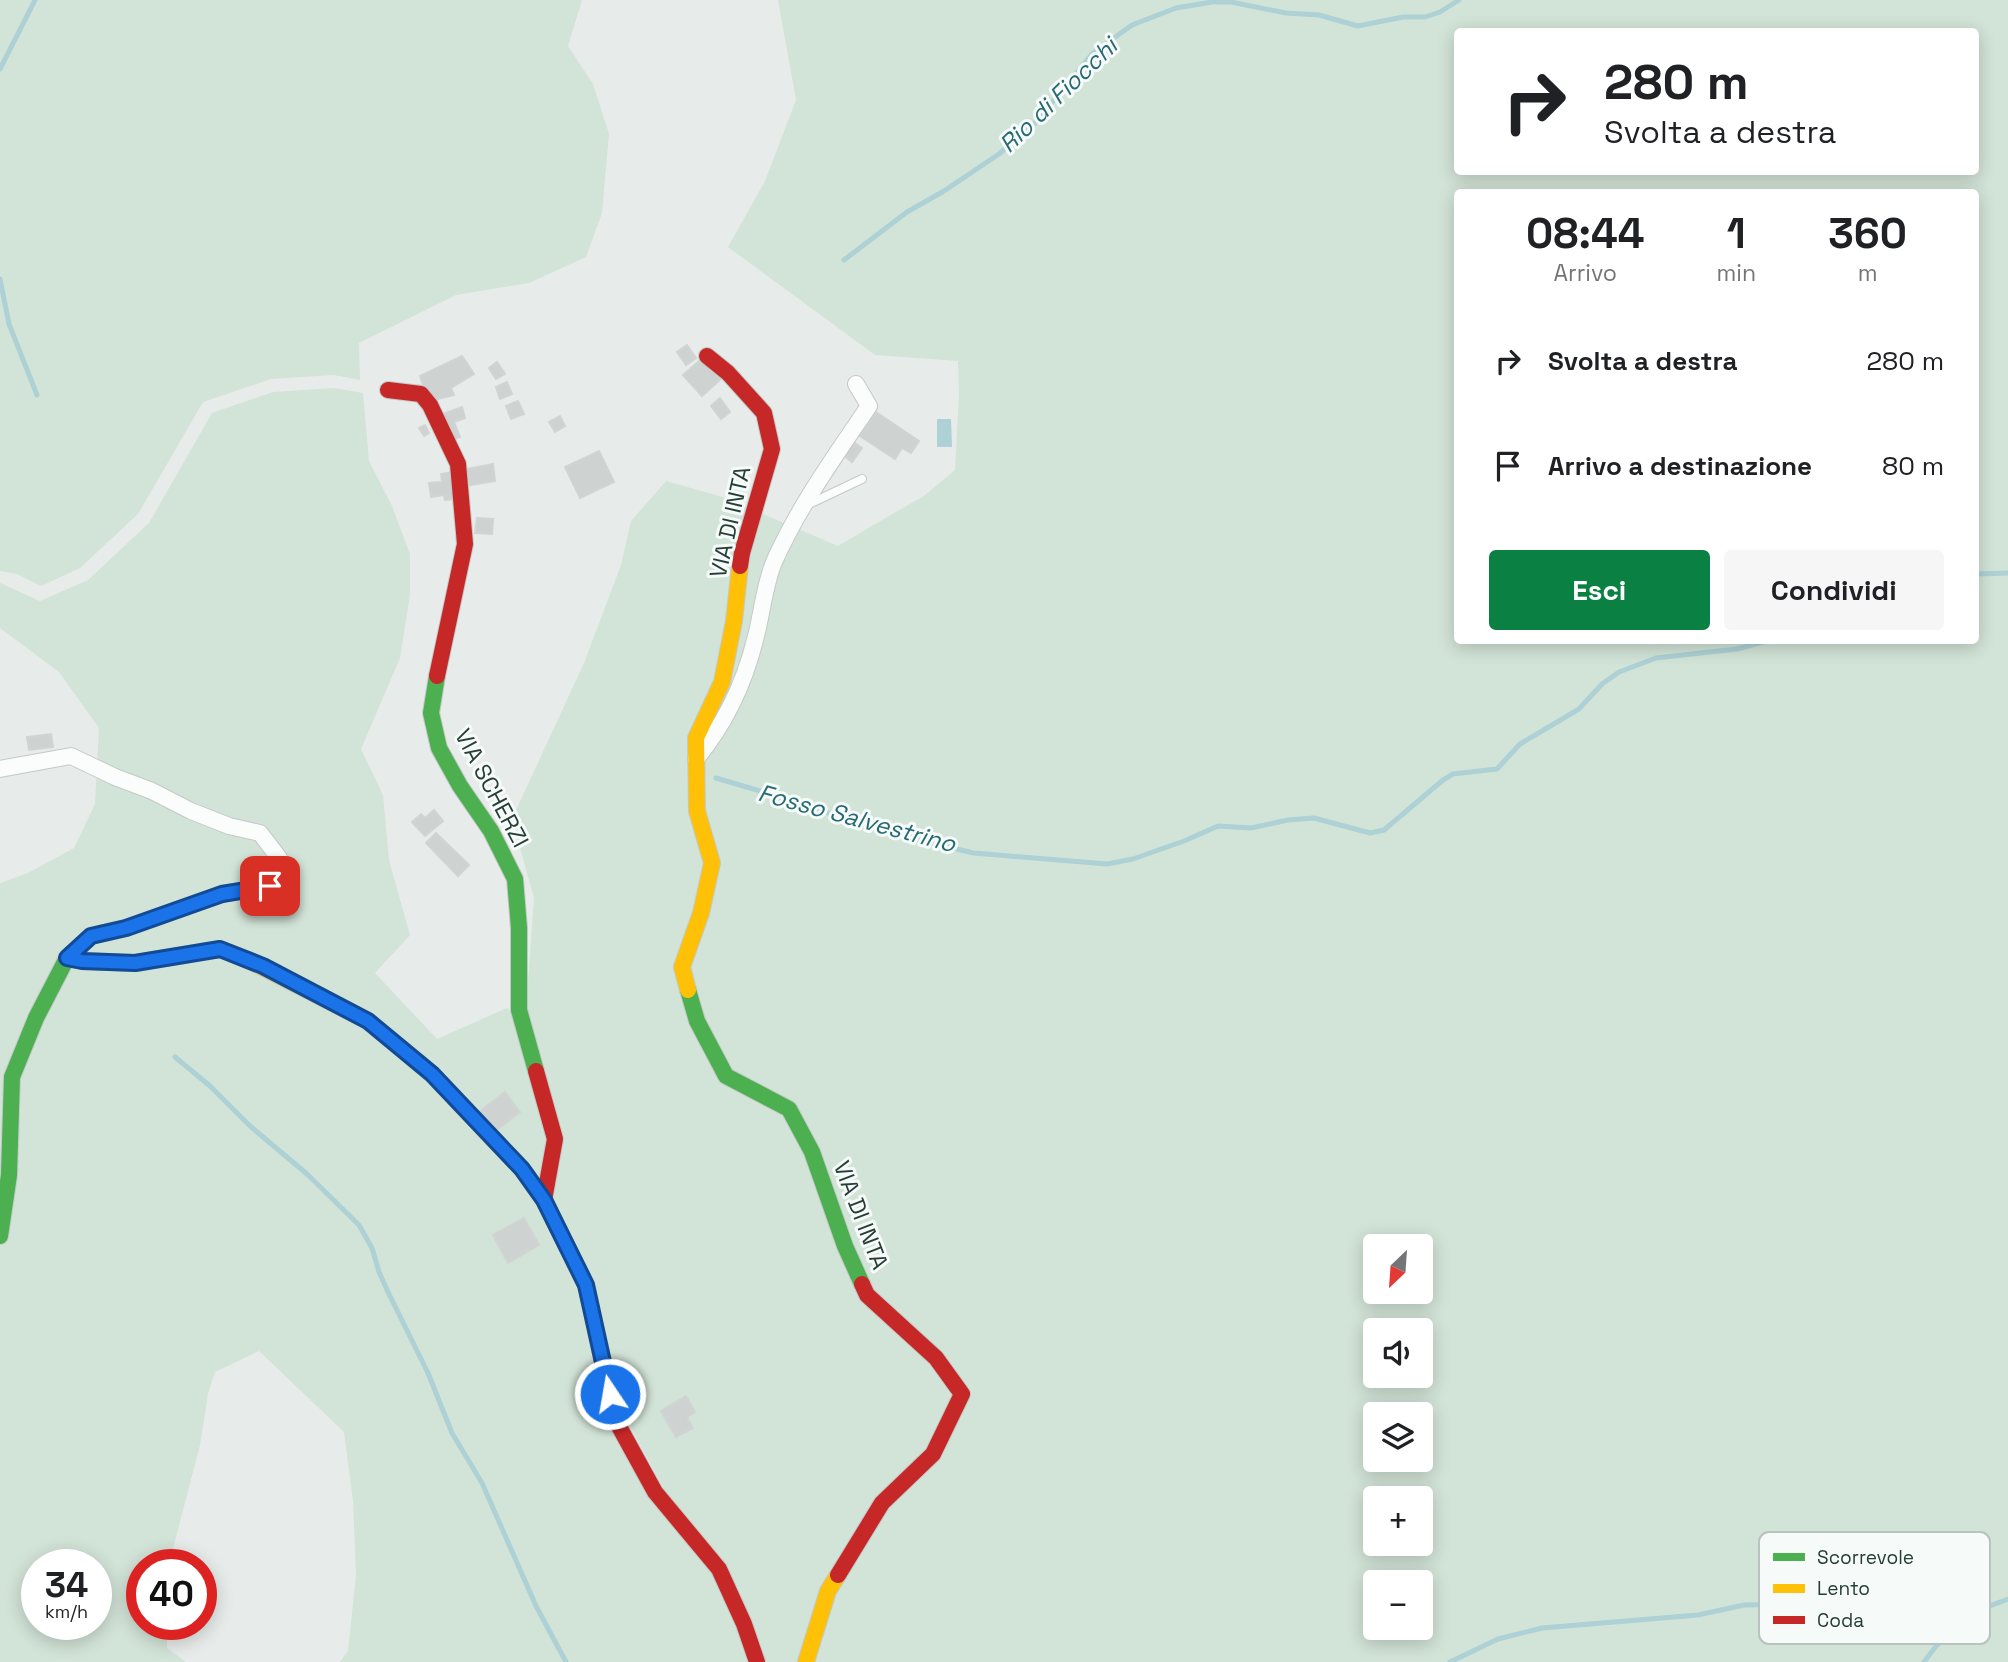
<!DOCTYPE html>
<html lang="it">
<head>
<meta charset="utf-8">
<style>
  body { margin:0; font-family:"Space Grotesk",sans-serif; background:#f6f6f6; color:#202124; height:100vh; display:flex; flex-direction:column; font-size:26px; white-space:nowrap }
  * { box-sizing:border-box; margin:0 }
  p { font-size:23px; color:#757577 }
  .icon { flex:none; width:38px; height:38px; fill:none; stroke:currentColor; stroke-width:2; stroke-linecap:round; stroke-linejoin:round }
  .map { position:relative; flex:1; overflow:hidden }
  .panel { position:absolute; left:1454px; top:189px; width:525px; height:455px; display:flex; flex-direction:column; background:#fff; border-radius:7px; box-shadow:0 4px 18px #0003 }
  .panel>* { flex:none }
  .banner { position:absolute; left:1454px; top:28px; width:525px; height:147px; border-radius:7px; box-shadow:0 4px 18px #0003; background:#fff; color:#202124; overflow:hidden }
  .needle { width:46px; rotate:205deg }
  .buttons { position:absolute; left:1363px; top:1234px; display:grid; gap:14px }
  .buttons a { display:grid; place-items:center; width:70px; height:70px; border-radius:7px; background:#fff; box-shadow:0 4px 18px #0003; font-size:35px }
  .speed { position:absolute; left:21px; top:1549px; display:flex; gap:14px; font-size:35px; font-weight:700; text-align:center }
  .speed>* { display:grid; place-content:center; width:91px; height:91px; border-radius:50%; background:#fff; box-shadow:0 4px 18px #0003; line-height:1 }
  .speed small { font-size:18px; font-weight:400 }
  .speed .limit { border:10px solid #d22; background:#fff; color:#111 }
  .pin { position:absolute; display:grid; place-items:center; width:60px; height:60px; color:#fff; margin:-30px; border-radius:14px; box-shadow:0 4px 10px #0006 }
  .me { position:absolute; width:77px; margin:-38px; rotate:348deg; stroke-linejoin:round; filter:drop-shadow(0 0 5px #0008) }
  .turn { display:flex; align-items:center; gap:24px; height:147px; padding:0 35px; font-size:32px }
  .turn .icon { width:91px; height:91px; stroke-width:2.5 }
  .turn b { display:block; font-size:49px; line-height:60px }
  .eta { display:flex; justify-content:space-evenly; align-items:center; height:119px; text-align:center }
  .eta b { font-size:42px; font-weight:700; line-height:49px }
  .primary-button { display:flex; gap:14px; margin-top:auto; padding:14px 35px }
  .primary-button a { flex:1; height:80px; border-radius:7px; background:#0b8043; color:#fff; font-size:28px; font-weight:700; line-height:80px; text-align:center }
  .primary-button a+a { background:#f6f6f6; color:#202124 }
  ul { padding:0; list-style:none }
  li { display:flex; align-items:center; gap:21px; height:105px; padding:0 35px }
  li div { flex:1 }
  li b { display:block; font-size:26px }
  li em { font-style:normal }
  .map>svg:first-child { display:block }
</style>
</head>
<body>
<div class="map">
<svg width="2008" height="1662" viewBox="0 0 2008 1662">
  <rect width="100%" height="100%" fill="#e7ecea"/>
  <g fill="#d2e3d7" fill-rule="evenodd">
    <polygon points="0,0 582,0 568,46 593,84 609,134 602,213 586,257 529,283 456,295 359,343 360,380 334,375 271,379 203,402 138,514 80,568 41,586 17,574 0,571"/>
    <path d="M778 0H2008V1662H767L663 1487 625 1417 552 1195 526 1009 534 898 512 819 584 663 621 565 631 521 666 481 726 498 838 546 925 495 955 470 959 395 958 361 875 355 728 247 765 181 796 100ZM1458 32H1976V172H1458ZM1458 192H1976V640H1458ZM1376 1246H1421V1292H1376ZM1376 1330H1421V1376H1376ZM1376 1414H1421V1460H1376ZM1376 1498H1421V1544H1376ZM1376 1582H1421V1628H1376Z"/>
    <path d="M334 388 363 393 369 461 392 506 410 554V595L400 658 361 749 383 795 389 860 410 935 375 973 437 1039 507 1008 515 1015 549 1139 538 1204 580 1287 610 1423 713 1572 750 1662H340L348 1651 356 1575 353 1501 344 1432 259 1351 215 1372 208 1394 200 1445 169 1564H142V1624H167V1648L186 1662H0V883L28 873 74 848 95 804 99 728 59 672 0 628V583L40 601 88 580 149 523 212 413 273 392ZM37 1564H96V1624H37Z"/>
  </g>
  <polygon fill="#add1d5" points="937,419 951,419 952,447 937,447"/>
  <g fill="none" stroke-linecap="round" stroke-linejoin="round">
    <g stroke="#add1d5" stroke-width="5">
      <polyline points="0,69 35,0"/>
      <polyline points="844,260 907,212 944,191 999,154 1035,123 1092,54 1132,25 1176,8 1212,2 1231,2 1286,13 1319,15 1358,26 1403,17 1425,17 1440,12 1459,0"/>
      <polyline points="0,279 9,324 37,395"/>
      <polyline points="1976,574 2008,573"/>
      <polyline points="716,778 811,806 858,825 892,831 934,844 974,853 1107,864 1133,859 1184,841 1218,826 1251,828 1288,820 1314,818 1370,833 1384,830 1443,780 1453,774 1497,769 1520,744 1579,709 1602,684 1619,672 1656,658 1737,649 1771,640"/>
      <polyline points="175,1057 210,1086 250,1126 307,1174 359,1225 372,1248 379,1272 388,1292 428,1373 452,1433 482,1483 536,1606 566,1662"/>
      <polyline points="1450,1662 1498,1639 1542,1628 1698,1615 1744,1605 1847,1603 1891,1609 1919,1620 1953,1626"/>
      <path d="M1924 1662C1949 1627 1967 1613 2008 1599"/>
    </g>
  </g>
  <g fill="#ced3d1" stroke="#d0d5d3" stroke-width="2">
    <polygon points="687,345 696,358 686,365 677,352"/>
    <polygon points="462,356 474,374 451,388 454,395 429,401 420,376"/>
    <polygon points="704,357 722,378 702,396 683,375"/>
    <polygon points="497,362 505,374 496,379 489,368"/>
    <polygon points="507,382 512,394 500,399 496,387"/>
    <polygon points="720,398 730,412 721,419 711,406"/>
    <polygon points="518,401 524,414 511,419 506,406"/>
    <polygon points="462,407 465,418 454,422 460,437 449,441 440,415"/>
    <polygon points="876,412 919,441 911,453 902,448 895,459 860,436"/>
    <polygon points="560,416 565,426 555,432 549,422"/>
    <polygon points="425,425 429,433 424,436 419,428"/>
    <polygon points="852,441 862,448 852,462 842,454"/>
    <polygon points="599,451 614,482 580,498 565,467"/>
    <polygon points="493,464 495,481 470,485 467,469"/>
    <polygon points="453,472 457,499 445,500 444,495 431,497 429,483 442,482 441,474"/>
    <polygon points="477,518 493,519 492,534 475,533"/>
    <polygon points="51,734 53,747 29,750 27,737"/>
    <polygon points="434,810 443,821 425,836 412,822 421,814 425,818"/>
    <polygon points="436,833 469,865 458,876 426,843"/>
    <polygon points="505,1092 520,1112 494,1132 479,1112"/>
    <polygon points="524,1218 539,1245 508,1263 493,1235"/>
    <polygon points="686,1396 695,1412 687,1417 693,1428 676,1437 661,1411"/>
  </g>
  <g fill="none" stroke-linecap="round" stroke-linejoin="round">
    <defs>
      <polyline id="lane" points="805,506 862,479"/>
      <g id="street">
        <path d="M696 759C725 724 744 684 755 640 762 615 764 586 774 562 799 506 835 456 869 406L856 384"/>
        <polyline points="0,769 71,756 115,777 152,791 191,811 229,826 260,833 279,858 270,886 222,894 126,928 91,936 67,958"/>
      </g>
      <g id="fast">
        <polyline points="437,676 431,713 439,748 460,786 491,831 515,879 519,928 519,1010 536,1071"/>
        <polyline points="688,990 697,1021 726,1076 789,1109 812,1152 845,1246 862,1284"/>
        <polyline points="0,1236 9,1175 12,1077 36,1018 67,958 82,961 136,963 220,949 254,963"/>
      </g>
      <g id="slow">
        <polyline points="254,963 368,1021 432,1074 522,1169 544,1200 586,1285 607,1380"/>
        <polyline points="688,990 682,967 701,913 712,863 697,811 696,738 722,682 734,621 740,566"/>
        <polyline points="806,1662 828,1591 838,1575"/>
      </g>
      <g id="jam">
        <polyline points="707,356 728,373 764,413 772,449 742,553 740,566"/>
        <polyline points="388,390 421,394 430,405 458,464 465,544 437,676"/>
        <polyline points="536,1071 555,1139 544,1200"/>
        <polyline points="607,1380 616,1421 655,1492 719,1569 744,1624 757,1662"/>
        <polyline points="838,1575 882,1503 933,1454 962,1394 936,1358 867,1295 862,1284"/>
      </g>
    </defs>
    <use href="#lane" stroke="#c4c9c7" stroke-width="10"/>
    <use href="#street" stroke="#c4c9c7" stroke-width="18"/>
    <use href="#fast" stroke="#c3c9c7" stroke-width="18"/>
    <use href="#slow" stroke="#c3c9c7" stroke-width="18"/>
    <use href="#jam" stroke="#c3c9c7" stroke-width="18"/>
    <use href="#lane" stroke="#fbfcfc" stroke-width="8"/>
    <use href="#street" stroke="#fbfcfc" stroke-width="16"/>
    <use href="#fast" stroke="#4caf50" stroke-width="16"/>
    <use href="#slow" stroke="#ffc107" stroke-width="16"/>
    <use href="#jam" stroke="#c62828" stroke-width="16"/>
  </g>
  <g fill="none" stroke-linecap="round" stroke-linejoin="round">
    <defs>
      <polyline id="route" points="270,886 222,894 126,928 91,936 67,958 82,961 135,963 220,949 263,966 368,1021 432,1074 522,1169 544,1200 586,1285 610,1394"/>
    </defs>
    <use href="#route" stroke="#114b97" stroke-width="18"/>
    <use href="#route" stroke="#1a73e8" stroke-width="12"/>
  </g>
  <g text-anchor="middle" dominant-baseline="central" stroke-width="6" stroke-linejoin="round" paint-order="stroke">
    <g font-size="23" fill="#263e37" stroke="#f6faf8">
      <text transform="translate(730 522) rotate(-77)">VIA DI INTA</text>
      <text transform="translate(492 788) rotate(62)">VIA SCHERZI</text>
      <text transform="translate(861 1215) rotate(69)">VIA DI INTA</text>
    </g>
    <g font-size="24" font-style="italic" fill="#266a74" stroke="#f6faf8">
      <text transform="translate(1058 95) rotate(-44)">Rio di Fiocchi</text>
      <text transform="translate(857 818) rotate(15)">Fosso Salvestrino</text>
    </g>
  </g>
  <rect x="1759" y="1532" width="231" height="112" rx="10" fill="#f6faf8" stroke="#b8c2be" stroke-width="2"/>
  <rect x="1773" y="1553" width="32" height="8" fill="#4caf50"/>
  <rect x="1773" y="1584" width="32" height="9" fill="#ffc107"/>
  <rect x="1773" y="1616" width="32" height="8" fill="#c62828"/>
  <g font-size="19" fill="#263e37">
    <text x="1817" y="1564">Scorrevole</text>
    <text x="1817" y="1595">Lento</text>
    <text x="1817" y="1627">Coda</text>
  </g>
</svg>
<div class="buttons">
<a><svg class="needle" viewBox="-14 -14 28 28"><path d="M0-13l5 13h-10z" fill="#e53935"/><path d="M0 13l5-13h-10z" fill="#757577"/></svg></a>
<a><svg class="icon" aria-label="sound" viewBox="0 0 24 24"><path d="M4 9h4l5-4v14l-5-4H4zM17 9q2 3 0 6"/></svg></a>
<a><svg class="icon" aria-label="layers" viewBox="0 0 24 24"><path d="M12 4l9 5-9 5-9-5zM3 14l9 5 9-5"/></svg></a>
<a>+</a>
<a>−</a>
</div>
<div class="speed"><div>34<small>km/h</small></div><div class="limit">40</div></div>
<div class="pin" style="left:270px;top:886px;background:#d93025"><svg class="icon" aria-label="arrive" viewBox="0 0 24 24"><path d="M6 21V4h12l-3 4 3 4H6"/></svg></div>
<svg class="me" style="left:610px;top:1394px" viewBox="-20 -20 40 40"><circle r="17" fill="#1a73e8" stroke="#fff" stroke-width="3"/><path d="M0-11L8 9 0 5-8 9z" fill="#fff"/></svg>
<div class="banner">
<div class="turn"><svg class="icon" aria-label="right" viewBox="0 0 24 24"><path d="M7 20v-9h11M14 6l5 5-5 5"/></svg><div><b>280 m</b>Svolta a destra</div></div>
</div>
<section class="panel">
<div class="eta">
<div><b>08:44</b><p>Arrivo</p></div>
<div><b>1</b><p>min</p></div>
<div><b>360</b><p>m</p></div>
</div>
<ul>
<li><svg class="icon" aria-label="right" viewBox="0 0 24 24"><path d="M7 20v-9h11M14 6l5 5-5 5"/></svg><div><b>Svolta a destra</b></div><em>280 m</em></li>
<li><svg class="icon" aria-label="arrive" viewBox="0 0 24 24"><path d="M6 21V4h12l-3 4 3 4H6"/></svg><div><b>Arrivo a destinazione</b></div><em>80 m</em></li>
</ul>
<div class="primary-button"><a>Esci</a><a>Condividi</a></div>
</section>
</div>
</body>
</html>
